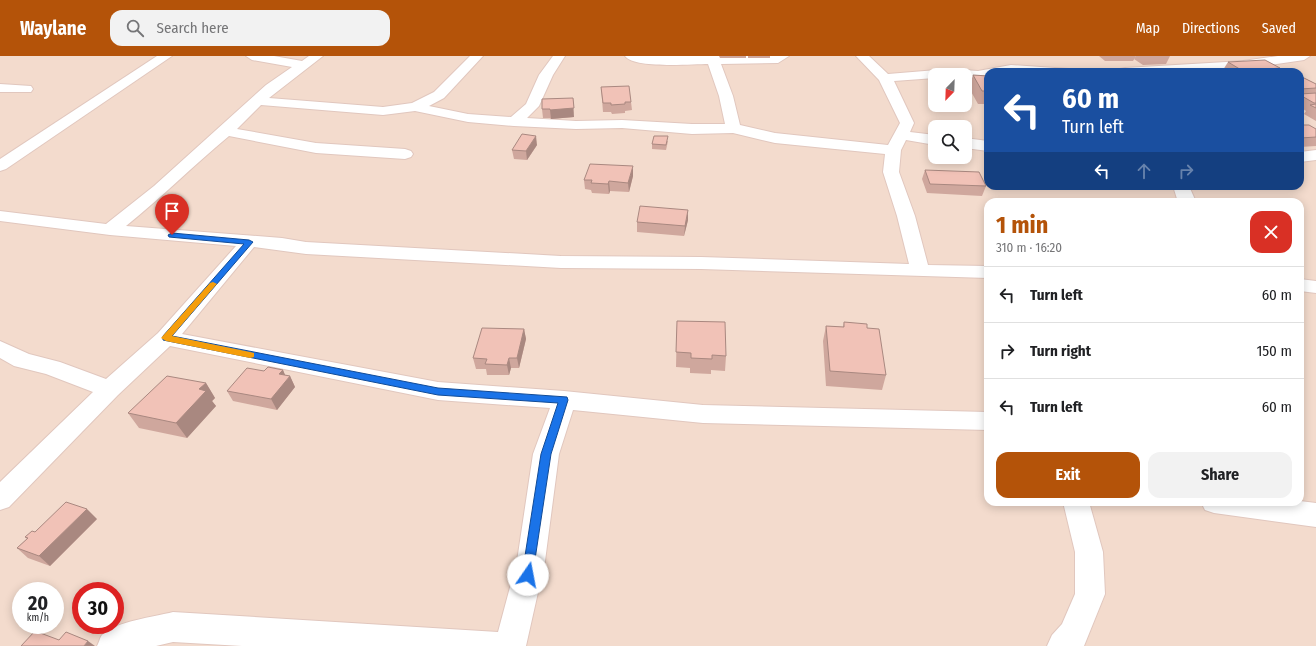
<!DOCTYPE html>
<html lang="en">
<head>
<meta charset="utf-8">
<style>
  body { margin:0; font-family:"Fira Sans Condensed",sans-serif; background:#f2f2f2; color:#202124; height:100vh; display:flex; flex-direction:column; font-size:15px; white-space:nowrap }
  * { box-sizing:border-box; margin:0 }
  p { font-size:13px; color:#757577 }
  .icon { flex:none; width:22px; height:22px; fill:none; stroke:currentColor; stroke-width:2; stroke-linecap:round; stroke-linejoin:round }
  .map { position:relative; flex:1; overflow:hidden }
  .panel { position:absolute; left:984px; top:142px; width:320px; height:308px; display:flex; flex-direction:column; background:#fff; border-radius:12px; box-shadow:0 2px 10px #0003 }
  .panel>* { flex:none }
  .guide { position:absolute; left:984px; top:12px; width:320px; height:122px; border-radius:12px; box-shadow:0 2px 10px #0003; background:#1a4fa0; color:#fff; overflow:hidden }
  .needle { width:26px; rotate:203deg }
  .buttons { position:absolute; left:928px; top:12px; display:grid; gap:8px }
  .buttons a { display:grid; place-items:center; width:44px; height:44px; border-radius:8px; background:#fff; box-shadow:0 2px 10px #0003; font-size:20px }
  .speed { position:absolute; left:12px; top:526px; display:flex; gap:8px; font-size:20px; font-weight:700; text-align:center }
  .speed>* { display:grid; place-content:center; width:52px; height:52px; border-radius:50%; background:#fff; box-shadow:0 2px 10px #0003; line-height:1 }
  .speed small { font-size:10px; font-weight:400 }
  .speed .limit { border:6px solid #d22; background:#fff; color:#111 }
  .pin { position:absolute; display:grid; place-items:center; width:34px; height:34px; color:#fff; margin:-41px -17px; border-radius:50% 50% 50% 0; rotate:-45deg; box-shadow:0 0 4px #0007 }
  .pin .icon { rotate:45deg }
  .me { position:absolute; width:44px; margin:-22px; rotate:12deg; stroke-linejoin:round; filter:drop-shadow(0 0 3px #0008) }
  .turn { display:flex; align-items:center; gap:14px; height:84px; padding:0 12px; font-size:18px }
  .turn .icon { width:52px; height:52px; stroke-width:2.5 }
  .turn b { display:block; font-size:28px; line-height:34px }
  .lanes { display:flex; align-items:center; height:38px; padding:0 12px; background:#0003; justify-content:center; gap:20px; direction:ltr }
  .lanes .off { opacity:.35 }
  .round { display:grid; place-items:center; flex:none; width:42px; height:42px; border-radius:12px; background:#f2f2f2 }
  .overview { display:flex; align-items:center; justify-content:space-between; height:68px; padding:0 12px }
  h1 { font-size:24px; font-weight:700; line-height:30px; color:#b45309 }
  .button { display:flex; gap:8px; margin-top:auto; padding:8px 12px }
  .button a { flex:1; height:46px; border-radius:12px; background:#b45309; color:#fff; font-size:16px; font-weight:700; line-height:46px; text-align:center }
  .button a+a { background:#f2f2f2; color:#202124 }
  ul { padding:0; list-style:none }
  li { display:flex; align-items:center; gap:12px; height:56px; padding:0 12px; border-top:1px solid #e0e0e0 }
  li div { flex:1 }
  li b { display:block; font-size:15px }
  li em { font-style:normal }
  header { display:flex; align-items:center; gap:24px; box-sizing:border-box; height:56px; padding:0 20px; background:#b45309; color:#fff }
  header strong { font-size:19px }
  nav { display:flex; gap:22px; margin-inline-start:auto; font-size:14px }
  .search { width:280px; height:36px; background:#f2f2f2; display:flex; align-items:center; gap:10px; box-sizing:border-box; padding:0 14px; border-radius:12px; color:#757577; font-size:15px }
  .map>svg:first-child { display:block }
</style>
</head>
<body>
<header>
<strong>Waylane</strong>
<div class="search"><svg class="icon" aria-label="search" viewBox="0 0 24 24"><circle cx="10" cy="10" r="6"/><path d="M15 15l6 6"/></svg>Search here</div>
<nav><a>Map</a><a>Directions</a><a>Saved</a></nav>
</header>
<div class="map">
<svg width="1316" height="590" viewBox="0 0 1316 590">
  <rect width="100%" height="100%" fill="#fcebdf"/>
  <path fill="#f3dbcd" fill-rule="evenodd" d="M0 0H1316V590H0ZM988 16H1300V130H988ZM935 19H965V49H935ZM935 71H965V101H935ZM988 146H1300V446H988ZM21 535H55V569H21ZM81 535H115V569H81Z"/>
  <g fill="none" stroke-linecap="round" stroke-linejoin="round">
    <defs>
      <g id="minor">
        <polygon points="157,0 172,0 6,113 0,115 0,103"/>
        <path d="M246 0H274L302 5 309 0H323L269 42 383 51 412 47 434 36 470 0H483L444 42 429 50 468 58 511 61 526 48 539 19 553 0H565L553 19 539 50 527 62 576 65 622 64 692 68H725L719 40 708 8C692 8 634 13 625 0H789L778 7 721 8 733 40 740 69 775 77 888 89 900 67 879 24 856 0H869L888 18 949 13 978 15 1011 9 1069 13 1071 16H988V22H965V19H935V22L894 25 914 67 910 76 935 79V89L906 84 901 94 899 116 915 160 928 209 988 210V222L701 213 561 212 306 198 254 191 182 278 438 326 564 335 703 349 988 356V374L703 367 573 354 559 398 545 505 526 590H242L173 586 156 590H97C99 587 100 581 102 579 116 565 154 561 173 556L498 576 517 505 533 398 550 352 438 344 170 290 118 339 9 451 0 454V426L93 336 46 318 14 310 0 302V285L29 298 60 306 106 323 158 277 236 190 110 179 0 165V155L106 168 154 130 266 29 292 11 252 4ZM261 49 383 59 415 55 468 66 514 70 576 73 622 72 692 78 733 77 775 87 885 98 883 116 897 160 909 208 701 201 561 200 306 186 282 182 126 170C162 141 194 109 229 80L316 97 405 103 411 101 413 98 411 95 405 93 316 87 237 73Z"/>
        <polygon points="1278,0 1310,0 1304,4 1243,13 1192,16 1118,16 1120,13 1125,12 1243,5"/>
        <polygon points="0,28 31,30 33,33 31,36 0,36"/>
        <polygon points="965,82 988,85 988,95 965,92"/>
        <polygon points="1316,94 1316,104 1300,106 1300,96"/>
        <polygon points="1173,130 1189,130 1196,146 1178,146"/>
        <polygon points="1300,223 1316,225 1316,237 1300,235"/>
        <polygon points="1300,445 1316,447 1316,471 1214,457 1205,454 1201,446"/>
        <polygon points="1063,446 1089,446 1103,496 1105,538 1084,590 1047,590 1052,579 1062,568 1075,538 1075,496"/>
      </g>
    </defs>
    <use href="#minor" stroke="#e1c7be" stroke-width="2"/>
    <use href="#minor" fill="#fff" fill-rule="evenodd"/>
  </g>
  <g fill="#cfa79d">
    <polygon points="719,0 746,0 746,2 720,2"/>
    <rect x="748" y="0" width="22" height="2"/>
    <polygon points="1099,0 1136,0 1133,5 1105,5"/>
    <polygon points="1136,0 1170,0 1166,8 1143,9 1134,3"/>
    <polygon points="1228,6 1280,12 1278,16 1293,16 1226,16 1223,14"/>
    <polygon points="973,19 988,20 988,48 978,48 969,32"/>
    <polygon points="1300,20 1316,28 1316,65 1304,58 1306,55 1300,51"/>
    <polygon points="601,31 631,46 632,54 625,55 625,57 612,58 611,56 603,56"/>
    <polygon points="542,43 574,61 551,63 550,62 543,62 542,53"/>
    <polygon points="1300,69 1316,73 1316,90 1300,91"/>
    <polygon points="668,85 666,94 652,93 652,88"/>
    <polygon points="537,89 527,104 514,103 512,94"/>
    <polygon points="925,114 986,130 982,140 927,137 922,123"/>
    <polygon points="633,120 629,136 610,135 609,138 592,137 591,134 585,133 584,124"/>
    <polygon points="688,164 684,180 637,176 637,166"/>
    <polygon points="677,265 726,300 725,315 711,314 711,318 690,317 690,312 676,311"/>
    <polygon points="844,266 867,272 886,319 882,334 826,330 823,285 826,270 843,271"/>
    <polygon points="524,273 526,283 519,312 511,312 509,319 487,319 486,313 476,313 473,302"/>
    <polygon points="283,314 285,319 290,320 295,331 277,354 233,345 227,335 264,315"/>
    <polygon points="206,327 215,342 212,345 216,350 187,382 139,372 128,357"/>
    <polygon points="97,463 50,510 28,502 17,492 27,483 25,481 35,476"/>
  </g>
  <g fill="#a98880">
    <polygon points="573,42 574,61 551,63 550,54"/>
    <polygon points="536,80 537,89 527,104 526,95"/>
    <polygon points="633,110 633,120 629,136 628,127"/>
    <polygon points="609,125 610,135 609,138 608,128"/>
    <polygon points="688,154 688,164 684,180 685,170"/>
    <polygon points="524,273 526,283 519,312 517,302"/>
    <polygon points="509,302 511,312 509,319 507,309"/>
    <polygon points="283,314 287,324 290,320 295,331 277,354 271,343 279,318"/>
    <polygon points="206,327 215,342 212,345 216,350 187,382 176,367 199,333"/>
    <polygon points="87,453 97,463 50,510 39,500"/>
    <polygon points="88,585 95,590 84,590"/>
  </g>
  <g fill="#f1c2b7" stroke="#a98880">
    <polygon points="1265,4 1280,12 1243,15 1228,6"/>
    <polygon points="1292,15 1293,16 1275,16"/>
    <polygon points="973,19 988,20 988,35 982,35"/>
    <polygon points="1300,20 1316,28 1316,32 1300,33"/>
    <polygon points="629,30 631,46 625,46 625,48 611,49 611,47 603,47 601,31"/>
    <polygon points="1316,37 1316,47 1314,47 1300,39 1300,38"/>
    <polygon points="573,42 574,52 550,54 550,53 542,53 542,43"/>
    <polygon points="1316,48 1316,52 1310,49"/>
    <polygon points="1300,69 1309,69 1316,73 1316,81 1300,82"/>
    <polygon points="522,78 536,80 526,95 512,94"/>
    <polygon points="654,80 668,80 666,89 652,88"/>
    <polygon points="590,108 633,110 628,127 609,125 608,128 591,127 592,124 584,124"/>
    <polygon points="925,114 979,116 986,130 930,128"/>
    <polygon points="640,150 688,154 685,170 637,166"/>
    <polygon points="677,265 725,266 726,300 712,299 712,303 691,302 691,297 676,296"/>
    <polygon points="844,266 867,268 867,272 879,273 886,319 830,315 826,270 844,271"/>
    <polygon points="482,272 524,273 517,302 509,302 507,309 485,308 487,303 473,302"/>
    <polygon points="268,311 283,314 279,318 290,320 271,343 227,335 247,312 264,315"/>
    <polygon points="167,320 206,327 199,333 206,335 176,367 128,357"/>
    <polygon points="66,446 87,453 39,500 17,492 28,482 25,481 32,475 35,476"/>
    <polygon points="35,575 59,584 66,576 88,585 84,590 21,590"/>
  </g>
  <polygon fill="#1a73e8" stroke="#114b97" points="172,177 249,184 253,186 172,280 438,332 567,341 568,344 551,398 532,523 528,525 523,523 522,519 541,398 558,347 438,339 163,284 163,280 244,188 169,181 168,179"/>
  <polygon fill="#f59e0b" points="213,226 217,228 215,230 172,280 250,296 254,297 254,301 250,302 166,285 161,282 210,227"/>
</svg>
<div class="buttons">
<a><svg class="needle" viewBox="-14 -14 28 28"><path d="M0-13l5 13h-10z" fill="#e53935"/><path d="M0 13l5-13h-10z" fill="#757577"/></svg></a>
<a><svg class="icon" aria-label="search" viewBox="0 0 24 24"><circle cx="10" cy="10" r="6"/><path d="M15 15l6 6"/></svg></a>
</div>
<div class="speed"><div>20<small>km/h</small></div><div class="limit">30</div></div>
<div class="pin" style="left:172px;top:179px;background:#d93025"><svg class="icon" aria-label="arrive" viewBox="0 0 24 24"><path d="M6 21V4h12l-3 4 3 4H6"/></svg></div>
<svg class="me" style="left:528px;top:519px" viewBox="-20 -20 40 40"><circle r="19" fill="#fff"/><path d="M0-13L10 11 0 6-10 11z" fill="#1a73e8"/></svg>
<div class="guide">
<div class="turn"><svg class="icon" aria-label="left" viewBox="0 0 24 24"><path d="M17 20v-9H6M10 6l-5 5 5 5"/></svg><div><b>60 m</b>Turn left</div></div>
<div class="lanes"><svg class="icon" aria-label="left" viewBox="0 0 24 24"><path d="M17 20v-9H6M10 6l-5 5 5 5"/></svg><svg class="icon off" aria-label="ahead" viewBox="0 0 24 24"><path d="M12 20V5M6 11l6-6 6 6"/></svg><svg class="icon off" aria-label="right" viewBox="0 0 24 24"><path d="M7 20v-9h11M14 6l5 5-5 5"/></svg></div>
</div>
<section class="panel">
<div class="overview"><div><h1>1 min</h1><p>310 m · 16:20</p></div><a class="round" style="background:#d93025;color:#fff"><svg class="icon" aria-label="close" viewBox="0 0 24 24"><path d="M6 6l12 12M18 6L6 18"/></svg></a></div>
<ul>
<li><svg class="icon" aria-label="left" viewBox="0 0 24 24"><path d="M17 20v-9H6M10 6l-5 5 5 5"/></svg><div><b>Turn left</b></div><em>60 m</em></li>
<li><svg class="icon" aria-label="right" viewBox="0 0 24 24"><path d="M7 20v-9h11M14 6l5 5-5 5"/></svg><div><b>Turn right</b></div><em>150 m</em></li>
<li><svg class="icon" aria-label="left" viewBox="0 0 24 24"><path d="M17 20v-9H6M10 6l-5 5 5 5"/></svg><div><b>Turn left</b></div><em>60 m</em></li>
</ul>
<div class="button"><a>Exit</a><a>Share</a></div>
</section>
</div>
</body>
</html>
